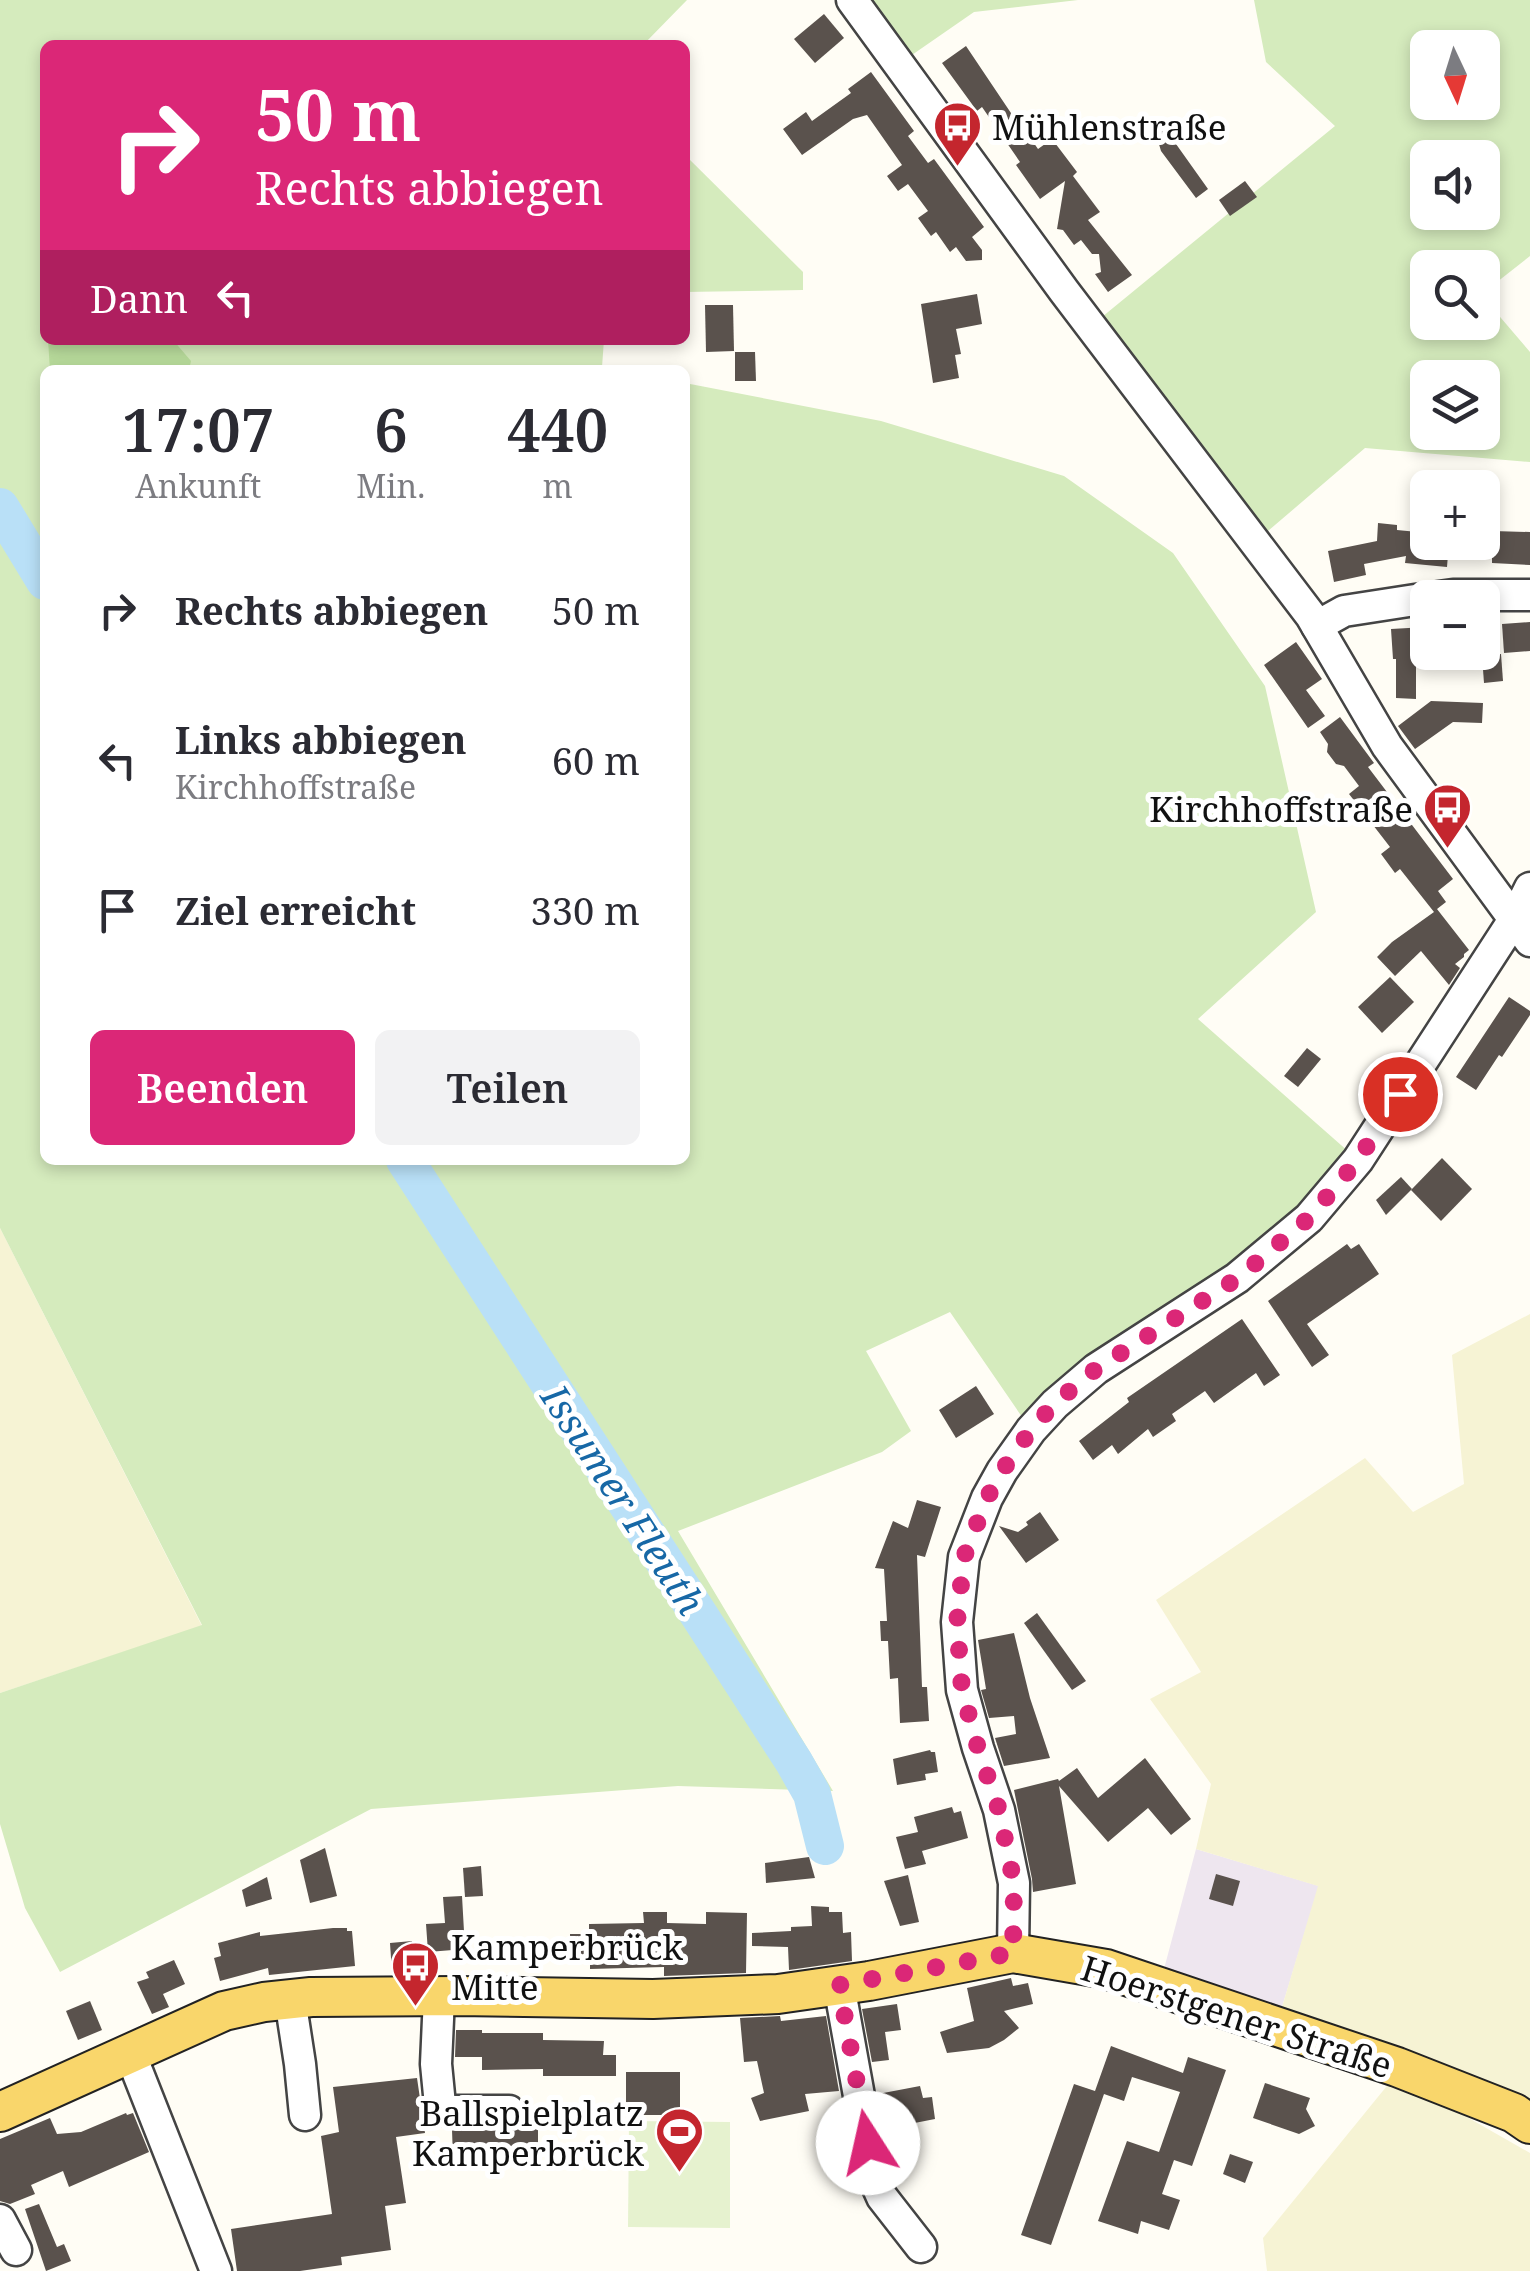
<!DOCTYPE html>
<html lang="de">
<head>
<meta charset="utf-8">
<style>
  body { margin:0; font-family:"Noto Serif",serif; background:#f2f2f3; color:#2b2b33; height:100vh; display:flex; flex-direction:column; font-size:38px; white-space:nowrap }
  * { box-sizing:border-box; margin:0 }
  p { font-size:32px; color:#7c7c81 }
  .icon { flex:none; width:55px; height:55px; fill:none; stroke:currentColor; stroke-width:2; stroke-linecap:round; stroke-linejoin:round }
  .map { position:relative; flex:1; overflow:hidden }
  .sheet { position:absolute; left:40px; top:365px; width:650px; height:800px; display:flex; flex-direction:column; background:#fff; border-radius:15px; box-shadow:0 5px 15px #0003 }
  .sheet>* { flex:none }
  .hud { position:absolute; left:40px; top:40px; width:650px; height:305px; border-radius:15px; box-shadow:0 5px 15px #0003; background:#db2777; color:#fff; overflow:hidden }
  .needle { width:65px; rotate:176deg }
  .controls { position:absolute; left:1410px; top:30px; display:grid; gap:20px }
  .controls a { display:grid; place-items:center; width:90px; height:90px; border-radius:15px; background:#fff; box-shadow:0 5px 15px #0003; font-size:50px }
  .pin { position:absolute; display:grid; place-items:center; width:85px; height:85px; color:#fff; margin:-42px; border:5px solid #fff; border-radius:50%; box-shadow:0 2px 10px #0007 }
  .me { position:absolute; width:110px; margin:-55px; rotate:350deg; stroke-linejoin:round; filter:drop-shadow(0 0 8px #0008) }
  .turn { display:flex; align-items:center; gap:35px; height:210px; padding:0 50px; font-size:45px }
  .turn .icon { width:130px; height:130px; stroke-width:2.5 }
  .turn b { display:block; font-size:70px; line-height:85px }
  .then { display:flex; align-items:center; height:95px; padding:0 50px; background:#0003; gap:20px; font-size:38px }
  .eta { display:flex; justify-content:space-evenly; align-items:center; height:170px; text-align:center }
  .eta b { font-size:60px; font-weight:600; line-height:70px }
  .primary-button { display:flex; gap:20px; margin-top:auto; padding:20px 50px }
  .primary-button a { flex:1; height:115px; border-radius:15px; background:#db2777; color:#fff; font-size:40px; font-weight:600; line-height:115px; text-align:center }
  .primary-button a+a { background:#f2f2f3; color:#2b2b33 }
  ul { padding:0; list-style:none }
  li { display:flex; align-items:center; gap:30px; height:150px; padding:0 50px }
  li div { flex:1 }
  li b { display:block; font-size:38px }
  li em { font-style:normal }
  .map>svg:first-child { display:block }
</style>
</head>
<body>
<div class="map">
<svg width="1530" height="2271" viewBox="0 0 1530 2271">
  <rect width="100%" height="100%" fill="#fffdf5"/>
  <polygon fill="#eee6ef" points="1196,1849 1319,1886 1282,2007 1164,1969"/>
  <g fill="#f6f3d4">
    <polygon points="0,1228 202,1626 0,1693"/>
    <polygon points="1530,1314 1530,2124 1280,2030 1282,2007 1318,1886 1196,1849 1211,1784 1150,1699 1201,1672 1156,1600 1365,1458 1413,1512 1464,1484 1452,1355"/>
    <polygon points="1395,2076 1530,2153 1530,2271 1267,2271 1263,2238"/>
  </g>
  <g fill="#d5ebbd" fill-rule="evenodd">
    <polygon points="0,0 687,0 643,45 45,45 45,340 604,340 602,367 614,370 45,370 45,1160 685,1160 685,383 881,421 1064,476 1173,553 1265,686 1316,912 1198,1019 1358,1160 1031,1430 950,1312 866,1351 911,1431 882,1452 678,1531 833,1791 678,1786 371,1809 60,1972 25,1908 0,1824 0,1693 202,1625 0,1228"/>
    <polygon points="867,0 1078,0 974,12 909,57"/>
    <path d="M1254 0H1530V256L1483 293 1482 268H1428V322H1482L1483 297 1530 352V462L1365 448 1254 543 1091 326 1335 126 1266 62ZM1428 48H1482V102H1428ZM1428 158H1482V212H1428ZM1428 378H1482V432H1428Z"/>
    <polygon points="685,155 803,272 803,290 685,292"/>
  </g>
  <polygon fill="#b9dc9c" points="48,340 173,340 191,361 189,370 50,370"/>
  <polygon fill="#e6f2cf" points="629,2121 730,2122 730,2228 628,2227"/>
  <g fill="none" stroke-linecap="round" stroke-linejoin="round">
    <g stroke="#b9e0f7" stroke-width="38">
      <polyline points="0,507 45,581"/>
      <polyline points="405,1160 794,1762 812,1794 825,1846"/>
    </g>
  </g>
  <g fill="#5a524d">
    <polygon points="824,14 844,38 815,63 794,39"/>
    <polygon points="966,46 1027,137 1029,136 1038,149 1052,139 1077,172 1073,176 1100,212 1088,220 1132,275 1108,292 1095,274 1101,272 1099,254 1092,254 1081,240 1074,245 1063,230 1057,229 1065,181 1040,199 1016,165 1020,162 982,107 977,111 942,63"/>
    <polygon points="871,72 914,131 908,136 928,163 934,159 984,227 972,237 982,250 982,260 966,261 956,247 950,252 936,232 931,236 918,218 928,211 908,184 898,191 887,176 902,165 867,115 853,119 802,155 783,129 806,112 812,121 851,93 848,89"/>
    <polygon points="1169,118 1176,144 1208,189 1196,198 1161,151 1153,124"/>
    <polygon points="1245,181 1257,197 1230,216 1219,200"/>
    <polygon points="977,294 982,324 956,329 961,354 955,355 959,378 933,383 921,304"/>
    <polygon points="705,305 733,305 734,351 706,352"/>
    <polygon points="735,352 755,352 756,381 735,381"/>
    <polygon points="1378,523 1397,525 1397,530 1428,533 1428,542 1449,542 1447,567 1405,563 1406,556 1364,564 1366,575 1334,582 1328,551 1377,541"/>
    <polygon points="1493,531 1530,532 1530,565 1492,563 1492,557 1482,557 1482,532"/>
    <polygon points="1530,622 1530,651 1504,653 1502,624"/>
    <polygon points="1426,627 1428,644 1423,644 1424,657 1416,658 1416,699 1396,698 1396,659 1393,659 1391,629"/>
    <polygon points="1296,642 1322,679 1306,690 1325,716 1308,728 1264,665"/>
    <polygon points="1501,654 1503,681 1484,683 1482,656"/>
    <polygon points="1431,701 1483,703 1482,723 1453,722 1415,749 1398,726"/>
    <polygon points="1340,717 1374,763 1368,767 1453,879 1438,891 1446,902 1437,909 1469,950 1464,954 1464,957 1455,964 1460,968 1449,985 1421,951 1395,976 1377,957 1392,942 1434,912 1400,869 1395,873 1381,854 1390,847 1349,794 1359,786 1344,766 1336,764 1327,752 1328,744 1320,732"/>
    <polygon points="1390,977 1414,1002 1382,1033 1358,1007"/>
    <polygon points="1509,997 1530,1011 1530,1015 1502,1057 1499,1055 1476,1090 1456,1077"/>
    <polygon points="1307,1048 1321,1059 1298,1087 1284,1076"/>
    <polygon points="1442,1158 1472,1189 1441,1221 1411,1190"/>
    <polygon points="1401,1177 1412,1189 1386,1215 1376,1200"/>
    <polygon points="1347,1244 1351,1249 1359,1244 1379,1274 1307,1324 1329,1355 1312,1367 1268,1301"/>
    <polygon points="1242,1319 1280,1375 1264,1386 1256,1373 1214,1403 1205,1391 1172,1414 1176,1421 1153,1437 1148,1429 1118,1454 1112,1445 1093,1460 1079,1441 1129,1402 1127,1398"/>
    <polygon points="976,1386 994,1414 956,1438 939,1410"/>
    <polygon points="917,1500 941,1507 925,1557 917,1555 922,1687 927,1687 929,1721 900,1723 898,1678 890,1679 888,1641 881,1641 880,1621 887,1621 884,1569 875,1568 893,1521 908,1528"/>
    <polygon points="1040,1512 1059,1540 1026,1563 999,1526 1018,1532 1028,1525 1026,1522"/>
    <polygon points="1037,1613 1086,1681 1072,1690 1024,1623"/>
    <polygon points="1014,1633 1030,1698 1050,1758 1004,1766 995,1738 1016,1734 1014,1716 989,1718 981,1690 986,1689 978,1640"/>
    <polygon points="930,1750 931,1752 935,1752 938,1772 925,1774 926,1780 897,1785 893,1759"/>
    <polygon points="1145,1758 1191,1819 1171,1835 1148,1808 1108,1842 1059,1786 1076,1884 1033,1892 1032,1879 1014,1790 1058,1779 1059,1781 1077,1768 1098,1798"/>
    <polygon points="952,1807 954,1813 961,1811 968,1838 922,1851 926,1864 905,1869 896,1837 918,1832 914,1817"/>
    <polygon points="325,1848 337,1896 310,1903 300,1860"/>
    <polygon points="809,1857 815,1878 766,1883 765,1863"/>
    <polygon points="481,1866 483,1896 465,1897 463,1868"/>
    <polygon points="1216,1874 1240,1881 1233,1906 1209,1899"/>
    <polygon points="908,1875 919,1922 900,1926 884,1881"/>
    <polygon points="267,1877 272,1899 246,1907 242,1890"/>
    <polygon points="462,1896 465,1949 428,1952 426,1924 445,1923 443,1897"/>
    <polygon points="811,1906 829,1907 829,1912 842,1912 843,1933 851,1932 852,1961 789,1970 788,1947 752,1946 752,1933 791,1931 791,1927 812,1926"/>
    <polygon points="643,1912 667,1912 667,1923 706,1924 706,1912 747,1913 746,1973 664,1976 664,1967 590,1969 590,1962 571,1963 570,1934 589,1934 589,1924 644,1923"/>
    <polygon points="333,1928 347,1928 347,1931 352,1931 355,1966 269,1975 268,1968 220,1981 214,1958 221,1956 218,1943 260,1932 260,1936"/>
    <polygon points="412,1941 414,1972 392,1973 390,1943"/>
    <polygon points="174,1960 185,1984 163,1994 169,2007 152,2014 137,1982 149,1978 146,1972"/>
    <polygon points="1011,1978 1013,1986 1028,1983 1033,2004 1004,2011 1019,2028 1004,2040 989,2048 947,2053 940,2032 974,2021 967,1988"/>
    <polygon points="90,2001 102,2030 78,2040 66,2011"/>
    <polygon points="897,2004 901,2030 885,2032 889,2060 872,2062 862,2009"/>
    <polygon points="780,2016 781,2021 826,2016 839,2091 805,2094 809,2111 760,2121 751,2098 764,2093 757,2061 744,2062 740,2018"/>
    <polygon points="456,2030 482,2030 482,2033 543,2033 543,2040 604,2041 603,2055 616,2055 616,2076 543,2076 543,2069 482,2070 482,2057 455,2057"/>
    <polygon points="1111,2046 1183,2073 1188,2057 1226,2070 1192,2166 1174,2160 1162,2194 1180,2200 1169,2230 1141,2221 1138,2234 1098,2221 1127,2141 1159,2152 1180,2092 1132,2077 1124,2101 1104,2094 1051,2245 1021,2235 1074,2084 1095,2091"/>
    <rect x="626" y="2072" width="54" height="43"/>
    <polygon points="417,2078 425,2133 396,2137 406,2203 385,2206 391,2250 341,2257 342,2265 300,2271 237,2271 231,2229 332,2214 321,2136 339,2132 333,2087"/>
    <polygon points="1265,2083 1310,2098 1306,2109 1315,2126 1299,2134 1253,2118"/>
    <polygon points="920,2086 923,2098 932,2097 935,2119 884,2129 878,2094"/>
    <polygon points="126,2113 127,2115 133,2113 149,2152 69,2187 63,2171 31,2185 35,2194 10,2204 0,2201 0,2139 50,2118 57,2134 81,2132"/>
    <polygon points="525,2121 538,2121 538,2157 453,2158 452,2130 509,2130 517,2128"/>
    <polygon points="1230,2154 1253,2162 1245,2183 1223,2174"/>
    <polygon points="39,2204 57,2247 64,2244 71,2261 46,2271 25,2209"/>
  </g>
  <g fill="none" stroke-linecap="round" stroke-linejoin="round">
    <defs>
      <g id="minor">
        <polyline points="852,0 1064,291 1311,616 1387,746 1530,941"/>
        <polyline points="1431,598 1453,595 1530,595"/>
        <polyline points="1317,626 1344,611 1428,598"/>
        <polyline points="1013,1953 1014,1883 999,1810 978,1748 962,1690 957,1622 964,1557 987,1498 1002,1471 1031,1430 1055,1404 1096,1369 1237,1278 1309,1218 1358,1160 1515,918 1530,888"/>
        <polyline points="839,1985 874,2179 882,2197 921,2247"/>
        <polyline points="439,1997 436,2064 440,2105 447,2111 509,2111"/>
        <polyline points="293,1999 292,2012 300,2064 305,2115"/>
        <polyline points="130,2053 216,2271"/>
        <polyline points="0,2220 16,2250"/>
      </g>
      <polyline id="major" points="0,2112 224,2011 264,2002 311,1997 457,1996 653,1999 778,1994 869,1981 1013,1953 1106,1969 1397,2067 1514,2113 1530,2124"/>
    </defs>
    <use href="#minor" stroke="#444" stroke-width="35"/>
    <use href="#major" stroke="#222" stroke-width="42"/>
    <use href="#minor" stroke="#fff" stroke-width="30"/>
    <use href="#major" stroke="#f9d66b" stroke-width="38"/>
  </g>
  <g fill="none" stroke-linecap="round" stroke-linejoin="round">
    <polyline stroke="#db2777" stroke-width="18" stroke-dasharray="0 32.4" points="868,2143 839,1985 1013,1953 1014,1883 999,1810 978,1748 962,1690 957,1622 964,1557 987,1498 1002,1471 1031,1430 1054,1404 1096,1369 1238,1278 1309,1218 1358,1160 1400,1094"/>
  </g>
  <defs>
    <symbol id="bus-pin" viewBox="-11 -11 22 30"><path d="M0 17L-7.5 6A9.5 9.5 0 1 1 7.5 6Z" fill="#c4262e" stroke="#fff"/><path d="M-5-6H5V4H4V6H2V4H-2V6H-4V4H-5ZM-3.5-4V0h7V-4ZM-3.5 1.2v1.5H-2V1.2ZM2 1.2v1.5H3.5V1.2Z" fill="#fff"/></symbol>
    <symbol id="stadium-pin" viewBox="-11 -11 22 30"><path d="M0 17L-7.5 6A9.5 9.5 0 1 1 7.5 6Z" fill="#c4262e" stroke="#fff"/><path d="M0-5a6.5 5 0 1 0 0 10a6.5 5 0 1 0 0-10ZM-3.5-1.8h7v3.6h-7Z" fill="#fff"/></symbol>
  </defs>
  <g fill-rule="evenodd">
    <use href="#bus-pin" x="930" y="98" width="55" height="75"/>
    <use href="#bus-pin" x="1420" y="780" width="55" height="75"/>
    <use href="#bus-pin" x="388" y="1938" width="55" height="75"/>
    <use href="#stadium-pin" x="652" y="2104" width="55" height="75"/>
  </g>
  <g text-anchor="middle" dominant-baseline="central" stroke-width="10" stroke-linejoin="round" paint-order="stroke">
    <g font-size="35" fill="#111" stroke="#fff" text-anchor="start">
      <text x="992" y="126">Mühlenstraße</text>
      <text x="1413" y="808" text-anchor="end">Kirchhoffstraße</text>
      <text x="451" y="1946">Kamperbrück<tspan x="451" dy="40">Mitte</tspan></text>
      <text x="644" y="2112" text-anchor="end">Ballspielplatz<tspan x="644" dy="40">Kamperbrück</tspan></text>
    </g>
    <g font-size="35" fill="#111" stroke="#fff">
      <text transform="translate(1237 2016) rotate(18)">Hoerstgener Straße</text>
    </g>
    <g font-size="38" font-style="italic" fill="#1768a6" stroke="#fff">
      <text transform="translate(624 1499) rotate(57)">Issumer Fleuth</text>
    </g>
  </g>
</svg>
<div class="controls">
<a><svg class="needle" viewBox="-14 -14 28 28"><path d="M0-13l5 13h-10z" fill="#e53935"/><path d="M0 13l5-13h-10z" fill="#7c7c81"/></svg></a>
<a><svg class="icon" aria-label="sound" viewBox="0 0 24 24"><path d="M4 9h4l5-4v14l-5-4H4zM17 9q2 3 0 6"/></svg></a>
<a><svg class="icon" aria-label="search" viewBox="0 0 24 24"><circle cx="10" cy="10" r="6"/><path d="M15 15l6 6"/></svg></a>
<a><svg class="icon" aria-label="layers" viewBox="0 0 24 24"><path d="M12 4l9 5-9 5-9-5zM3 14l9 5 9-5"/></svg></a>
<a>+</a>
<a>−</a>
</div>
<div class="pin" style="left:1400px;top:1094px;background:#d93025"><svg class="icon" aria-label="arrive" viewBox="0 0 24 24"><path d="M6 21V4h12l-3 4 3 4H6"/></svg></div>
<svg class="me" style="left:868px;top:2143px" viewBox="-20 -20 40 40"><circle r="19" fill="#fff"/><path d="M0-13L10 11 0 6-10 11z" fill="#db2777"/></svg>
<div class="hud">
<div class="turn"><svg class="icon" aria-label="right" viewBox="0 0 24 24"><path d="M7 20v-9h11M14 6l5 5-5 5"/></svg><div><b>50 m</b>Rechts abbiegen</div></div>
<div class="then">Dann<svg class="icon" aria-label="left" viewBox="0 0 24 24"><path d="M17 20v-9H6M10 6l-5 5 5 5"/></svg></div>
</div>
<section class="sheet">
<div class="eta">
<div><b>17:07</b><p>Ankunft</p></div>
<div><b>6</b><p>Min.</p></div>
<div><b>440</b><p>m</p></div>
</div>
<ul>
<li><svg class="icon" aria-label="right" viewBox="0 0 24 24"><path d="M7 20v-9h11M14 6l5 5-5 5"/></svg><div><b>Rechts abbiegen</b></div><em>50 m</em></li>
<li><svg class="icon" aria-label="left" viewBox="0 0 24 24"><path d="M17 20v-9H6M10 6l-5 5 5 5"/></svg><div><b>Links abbiegen</b><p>Kirchhoffstraße</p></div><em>60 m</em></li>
<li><svg class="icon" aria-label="arrive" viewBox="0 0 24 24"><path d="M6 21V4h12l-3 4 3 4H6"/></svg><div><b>Ziel erreicht</b></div><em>330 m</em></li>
</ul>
<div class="primary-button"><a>Beenden</a><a>Teilen</a></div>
</section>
</div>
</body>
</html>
